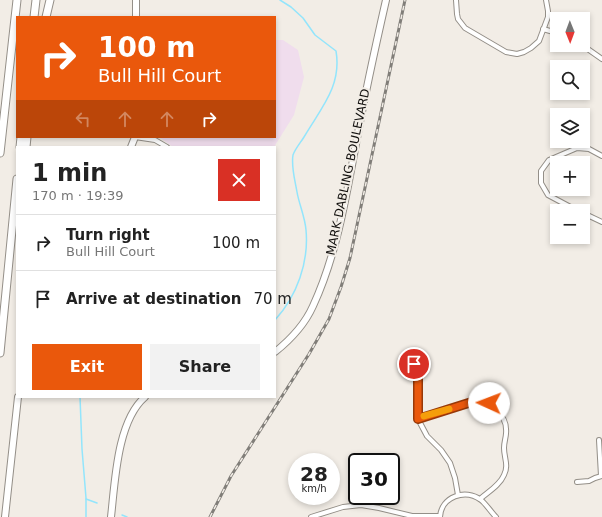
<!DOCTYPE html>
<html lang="en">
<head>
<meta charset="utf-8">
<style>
  body { margin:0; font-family:"DejaVu Sans",sans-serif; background:#f2f2f2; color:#222; height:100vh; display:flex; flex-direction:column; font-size:15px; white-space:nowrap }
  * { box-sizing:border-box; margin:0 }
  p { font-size:13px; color:#767676 }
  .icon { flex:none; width:22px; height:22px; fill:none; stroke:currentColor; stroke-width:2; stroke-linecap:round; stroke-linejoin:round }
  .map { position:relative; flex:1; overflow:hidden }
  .drawer { position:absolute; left:16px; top:146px; width:260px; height:252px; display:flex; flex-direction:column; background:#fff; border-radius:0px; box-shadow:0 2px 6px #0003 }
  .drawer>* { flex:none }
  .hud { position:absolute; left:16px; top:16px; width:260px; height:122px; border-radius:0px; box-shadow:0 2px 6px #0003; background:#ea580c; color:#fff; overflow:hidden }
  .needle { width:26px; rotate:179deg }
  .buttons { position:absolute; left:550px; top:12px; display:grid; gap:8px }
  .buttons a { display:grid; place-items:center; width:40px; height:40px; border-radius:0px; background:#fff; box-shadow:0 2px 6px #0003; font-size:20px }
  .speed { position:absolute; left:288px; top:453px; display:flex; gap:8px; font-size:20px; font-weight:700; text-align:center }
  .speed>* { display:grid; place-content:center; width:52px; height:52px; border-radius:50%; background:#fff; box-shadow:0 2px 6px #0003; line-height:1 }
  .speed small { font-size:10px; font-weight:400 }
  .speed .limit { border:2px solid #111; border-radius:6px; background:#fff; color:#111 }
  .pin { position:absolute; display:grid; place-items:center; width:34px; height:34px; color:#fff; margin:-17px; border:2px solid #fff; border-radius:50%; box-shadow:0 1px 4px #0007 }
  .me { position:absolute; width:44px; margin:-22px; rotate:272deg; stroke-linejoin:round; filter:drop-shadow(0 0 3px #0008) }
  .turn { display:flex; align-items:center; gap:14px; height:84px; padding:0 16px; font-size:18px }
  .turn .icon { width:52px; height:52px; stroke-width:2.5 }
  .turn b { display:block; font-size:28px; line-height:34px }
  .lanes { display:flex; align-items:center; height:38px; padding:0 16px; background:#0003; justify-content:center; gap:20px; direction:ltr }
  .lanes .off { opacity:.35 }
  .round { display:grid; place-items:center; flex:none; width:42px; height:42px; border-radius:0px; background:#f2f2f2 }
  .summary { display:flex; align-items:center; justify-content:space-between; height:68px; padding:0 16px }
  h1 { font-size:24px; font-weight:800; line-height:30px }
  .button { display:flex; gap:8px; margin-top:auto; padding:8px 16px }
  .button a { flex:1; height:46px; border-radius:0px; background:#ea580c; color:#fff; font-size:16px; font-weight:800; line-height:46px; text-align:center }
  .button a+a { background:#f2f2f2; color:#222 }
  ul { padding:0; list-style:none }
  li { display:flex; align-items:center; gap:12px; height:56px; padding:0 16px; border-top:1px solid #e0e0e0 }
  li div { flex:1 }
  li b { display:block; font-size:15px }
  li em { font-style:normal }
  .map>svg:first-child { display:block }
</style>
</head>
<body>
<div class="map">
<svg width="602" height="517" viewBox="0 0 602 517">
  <rect width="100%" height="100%" fill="#f2ede6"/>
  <polygon fill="#f0dded" points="275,40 283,40 298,50 304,77 294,115 274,147 173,147 159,137 275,137"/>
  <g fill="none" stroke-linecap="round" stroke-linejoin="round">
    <g stroke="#93e5fc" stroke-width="1.5">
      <path d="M275 320C297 296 309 262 306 230 305 217 299 204 297 192 295 180 291 167 293 155 295 149 301 142 304 137 321 108 342 86 336 51L315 35 303 18 291 7 280 0"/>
      <polyline points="80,397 82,449 86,498 86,517"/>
      <polyline points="86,499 97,503"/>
      <polyline points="122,515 127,517"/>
    </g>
    <defs>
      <g id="street">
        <polyline points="456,0 457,14 458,19 465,28 506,52 517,54 524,52 531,48 539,41 548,17 548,11 546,0"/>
        <polyline points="543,29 557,33"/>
        <polyline points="582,45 602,59"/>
        <polyline points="135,137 155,140 167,147"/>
        <polyline points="578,211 548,195 541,183 541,171 549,160 577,148 589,149 602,156"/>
        <polyline points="583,213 602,222"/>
        <polyline points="414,364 418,373 418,419 427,436 441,450 450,463 455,478 458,495"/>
        <path d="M418 419 478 400C491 401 506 416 506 429 507 435 504 441 504 448 504 458 509 465 504 475 500 485 488 492 480 499"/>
        <polyline points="599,440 601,476"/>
        <polyline points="577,482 589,481 595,478 602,476"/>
        <polyline points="311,517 343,507 361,505 379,508 412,516 440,516"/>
        <path d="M440 517C441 497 465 488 481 500 486 504 491 512 496 517"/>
      </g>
      <g id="secondary">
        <polyline points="136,17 136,0"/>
        <polyline points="131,147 135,137"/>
        <path d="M275 352C290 340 305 324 313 306 338 252 347 191 358 133 366 89 376 44 386 0"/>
        <polyline points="5,517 18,397"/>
        <path d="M111 517C115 482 117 421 145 397"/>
      </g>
      <g id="highway">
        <polyline points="34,17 36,0"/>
        <polyline points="46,17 50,0"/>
        <polyline points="20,147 21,137"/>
        <polyline points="26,147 27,137"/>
        <polyline points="0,153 17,0"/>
        <polyline points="0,353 17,179"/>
      </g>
    </defs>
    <use href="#street" stroke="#948f88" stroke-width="6"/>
    <use href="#secondary" stroke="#948f88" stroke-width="8"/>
    <use href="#highway" stroke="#948f88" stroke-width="9"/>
    <use href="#street" stroke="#fff" stroke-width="4"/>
    <use href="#secondary" stroke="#fff" stroke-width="6"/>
    <use href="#highway" stroke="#fff" stroke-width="7"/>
    <defs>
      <polyline id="rail" points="210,517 231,476 309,354 329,319 341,287 350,258 405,0"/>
    </defs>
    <use href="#rail" stroke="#817e79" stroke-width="3"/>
    <use href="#rail" stroke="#f2ede6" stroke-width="1.5" stroke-dasharray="4.5" stroke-linecap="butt"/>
  </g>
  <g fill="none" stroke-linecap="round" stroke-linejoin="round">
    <defs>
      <polyline id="route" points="414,364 418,372 418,419 478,400 489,403"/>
    </defs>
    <use href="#route" stroke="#983908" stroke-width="10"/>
    <use href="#route" stroke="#ea580c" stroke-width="7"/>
    <polyline stroke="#f59e0b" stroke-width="7" points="424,416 449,409"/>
  </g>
  <g text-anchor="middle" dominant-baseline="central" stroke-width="4" stroke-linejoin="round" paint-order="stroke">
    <g font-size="12" fill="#110f0d" stroke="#f2ede6">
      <text transform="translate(348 172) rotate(-78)">MARK DABLING BOULEVARD</text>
    </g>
  </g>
</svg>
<div class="buttons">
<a><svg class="needle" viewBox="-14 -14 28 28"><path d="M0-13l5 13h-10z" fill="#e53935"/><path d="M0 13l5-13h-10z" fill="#767676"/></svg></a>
<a><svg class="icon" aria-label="search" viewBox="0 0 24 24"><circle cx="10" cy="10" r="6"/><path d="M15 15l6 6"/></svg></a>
<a><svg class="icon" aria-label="layers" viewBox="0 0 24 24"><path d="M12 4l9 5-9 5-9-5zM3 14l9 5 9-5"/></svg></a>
<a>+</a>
<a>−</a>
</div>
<div class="speed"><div>28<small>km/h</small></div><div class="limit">30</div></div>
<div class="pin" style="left:414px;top:364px;background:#d93025"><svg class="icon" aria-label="arrive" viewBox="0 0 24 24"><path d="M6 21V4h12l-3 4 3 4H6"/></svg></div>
<svg class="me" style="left:489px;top:403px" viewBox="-20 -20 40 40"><circle r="19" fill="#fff"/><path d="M0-13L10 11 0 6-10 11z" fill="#ea580c"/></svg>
<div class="hud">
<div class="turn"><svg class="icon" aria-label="right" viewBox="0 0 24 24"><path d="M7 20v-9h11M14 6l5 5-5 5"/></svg><div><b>100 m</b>Bull Hill Court</div></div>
<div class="lanes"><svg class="icon off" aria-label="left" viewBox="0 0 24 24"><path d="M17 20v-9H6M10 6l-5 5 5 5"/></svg><svg class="icon off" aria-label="ahead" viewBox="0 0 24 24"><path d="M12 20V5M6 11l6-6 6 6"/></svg><svg class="icon off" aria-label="ahead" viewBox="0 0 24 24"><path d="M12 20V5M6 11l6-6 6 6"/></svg><svg class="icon" aria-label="right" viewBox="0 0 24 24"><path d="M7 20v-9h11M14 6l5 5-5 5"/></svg></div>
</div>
<section class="drawer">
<div class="summary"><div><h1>1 min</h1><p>170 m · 19:39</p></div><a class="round" style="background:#d93025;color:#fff"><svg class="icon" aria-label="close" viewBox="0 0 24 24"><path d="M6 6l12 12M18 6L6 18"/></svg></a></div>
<ul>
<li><svg class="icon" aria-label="right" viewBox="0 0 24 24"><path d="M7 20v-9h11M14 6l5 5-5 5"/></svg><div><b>Turn right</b><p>Bull Hill Court</p></div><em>100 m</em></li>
<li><svg class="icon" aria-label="arrive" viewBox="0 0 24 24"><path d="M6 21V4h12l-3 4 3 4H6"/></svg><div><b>Arrive at destination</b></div><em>70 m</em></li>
</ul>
<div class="button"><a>Exit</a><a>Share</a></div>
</section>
</div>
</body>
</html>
